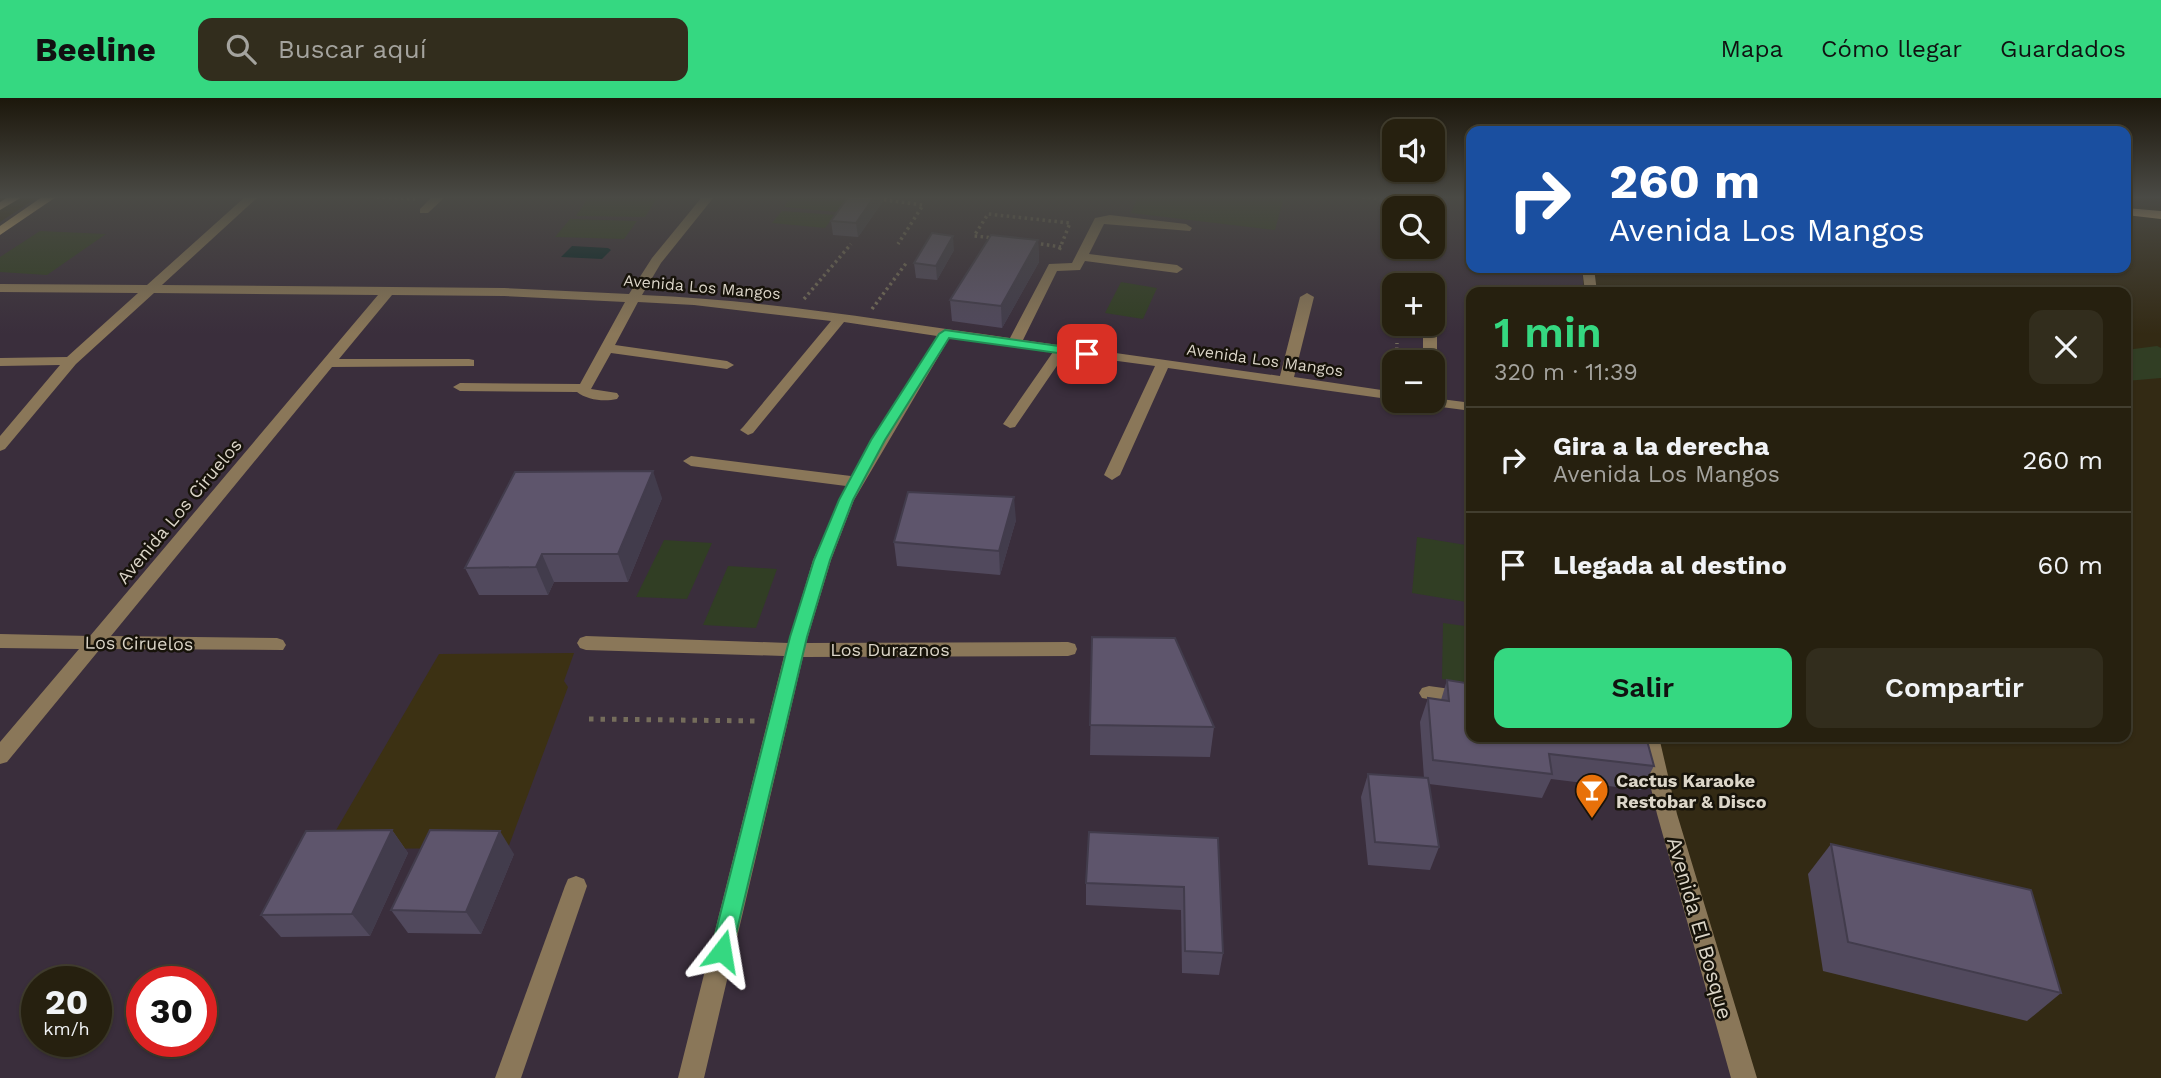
<!DOCTYPE html>
<html lang="es">
<head>
<meta charset="utf-8">
<style>
  body { margin:0; font-family:"Work Sans",sans-serif; background:#322d1d; color:#f1f3f6; height:100vh; display:flex; flex-direction:column; font-size:26px; white-space:nowrap }
  * { box-sizing:border-box; margin:0 }
  p { font-size:23px; color:#a4a39e }
  .icon { flex:none; width:38px; height:38px; fill:none; stroke:currentColor; stroke-width:2; stroke-linecap:round; stroke-linejoin:round }
  .map { position:relative; flex:1; overflow:hidden }
  .details { position:absolute; left:1466px; top:189px; width:665px; height:455px; display:flex; flex-direction:column; background:#26200f; border-radius:14px; box-shadow:0 2px 5px #0004,0 0 0 2px #423e2f }
  .details>* { flex:none }
  .hud { position:absolute; left:1466px; top:28px; width:665px; height:147px; border-radius:14px; box-shadow:0 2px 5px #0004,0 0 0 2px #423e2f; background:#1a4fa0; color:#fff; overflow:hidden }
  .buttons { position:absolute; left:1382px; top:21px; display:grid; gap:14px }
  .buttons a { display:grid; place-items:center; width:63px; height:63px; border-radius:14px; background:#26200f; box-shadow:0 2px 5px #0004,0 0 0 2px #423e2f; font-size:35px }
  .speed { position:absolute; left:21px; top:868px; display:flex; gap:14px; font-size:35px; font-weight:700; text-align:center }
  .speed>* { display:grid; place-content:center; width:91px; height:91px; border-radius:50%; background:#26200f; box-shadow:0 2px 5px #0004,0 0 0 2px #423e2f; line-height:1 }
  .speed small { font-size:18px; font-weight:400 }
  .speed .limit { border:10px solid #d22; background:#fff; color:#111 }
  .pin { position:absolute; display:grid; place-items:center; width:60px; height:60px; color:#fff; margin:-30px; border-radius:14px; box-shadow:0 4px 10px #0006 }
  .me { position:absolute; width:77px; margin:-38px; rotate:14deg; stroke-linejoin:round; filter:drop-shadow(0 0 5px #0008) }
  .turn { display:flex; align-items:center; gap:24px; height:147px; padding:0 28px; font-size:32px }
  .turn .icon { width:91px; height:91px; stroke-width:2.5 }
  .turn b { display:block; font-size:49px; line-height:60px }
  .round { display:grid; place-items:center; flex:none; width:74px; height:74px; border-radius:14px; background:#322d1d }
  .summary { display:flex; align-items:center; justify-content:space-between; height:119px; padding:0 28px }
  h1 { font-size:42px; font-weight:600; line-height:52px; color:#35d881 }
  .button { display:flex; gap:14px; margin-top:auto; padding:14px 28px }
  .button a { flex:1; height:80px; border-radius:14px; background:#35d881; color:#111; font-size:28px; font-weight:600; line-height:80px; text-align:center }
  .button a+a { background:#322d1d; color:#f1f3f6 }
  ul { padding:0; list-style:none }
  li { display:flex; align-items:center; gap:21px; height:105px; padding:0 28px; border-top:2px solid #423e2f }
  li div { flex:1 }
  li b { display:block; font-size:26px }
  li em { font-style:normal }
  header { display:flex; align-items:center; gap:42px; box-sizing:border-box; height:98px; padding:0 35px; background:#35d881; color:#111 }
  header strong { font-size:33px }
  nav { display:flex; gap:38px; margin-inline-start:auto; font-size:24px }
  .search { width:490px; height:63px; background:#322d1d; display:flex; align-items:center; gap:18px; box-sizing:border-box; padding:0 24px; border-radius:14px; color:#a4a39e; font-size:26px }
  .map>svg:first-child { display:block }
</style>
</head>
<body>
<header>
<strong>Beeline</strong>
<div class="search"><svg class="icon" aria-label="search" viewBox="0 0 24 24"><circle cx="10" cy="10" r="6"/><path d="M15 15l6 6"/></svg>Buscar aquí</div>
<nav><a>Mapa</a><a>Cómo llegar</a><a>Guardados</a></nav>
</header>
<div class="map">
<svg width="2161" height="980" viewBox="0 0 2161 980">
  <rect width="100%" height="100%" fill="#332a14"/>
  <path fill="#3a2e3c" fill-rule="evenodd" d="M38 99H1472V170H1582L1584 194H1472V639H1639L1736 980H0V124ZM1395 110H1433V149H1395ZM1395 187H1433V226H1395ZM1395 264H1433V303H1395ZM37 884H96V943H37ZM142 884H201V943H142Z"/>
  <polygon fill="#3c3113" points="574,555 564,583 568,589 508,750 325,751 439,556"/>
  <g fill="#313e24">
    <polygon points="589,99 658,99 645,119 576,118"/>
    <polygon points="792,99 845,102 837,114 784,109"/>
    <polygon points="1138,99 1284,99 1275,132 1131,115"/>
    <polygon points="782,113 835,117 825,130 772,125"/>
    <polygon points="570,121 637,123 624,141 555,139"/>
    <polygon points="40,133 106,136 47,177 0,174 0,159"/>
    <polygon points="1121,184 1157,190 1143,221 1105,215"/>
    <polygon points="2157,248 2161,250 2161,280 2126,283 2126,252"/>
    <polygon points="1417,439 1472,448 1472,505 1412,495"/>
    <polygon points="664,442 712,445 687,501 636,499"/>
    <polygon points="728,468 777,471 756,530 703,527"/>
    <polygon points="1443,525 1472,529 1472,586 1442,581"/>
  </g>
  <polygon fill="#002126" points="572,148 608,150 611,152 602,161 561,159"/>
  <g fill="none" stroke-linecap="round" stroke-linejoin="round">
    <g stroke="#756d5b" stroke-width="3.5" stroke-dasharray="2.5 3.5" stroke-linecap="butt">
      <polyline points="377,99 415,101"/>
      <polyline points="1362,99 1414,105"/>
      <polyline points="878,101 923,107 898,146"/>
      <polyline points="995,140 974,138 988,116 1070,125 1058,155"/>
      <polyline points="1035,145 1061,149"/>
      <polyline points="804,201 851,146"/>
      <polyline points="872,211 907,164"/>
      <polyline points="1396,264 1397,245"/>
    </g>
    <polyline stroke="#756d5b" stroke-width="5" stroke-dasharray="4.5 7" stroke-linecap="butt" points="589,621 759,623"/>
    <g fill="#8a7759" fill-rule="evenodd">
      <path d="M245 99H258L162 187 504 190 629 196 652 160 702 99H714L661 165 642 197C765 202 888 223 1010 240L1049 166 1072 165 1095 120 1110 117 1186 126 1192 130 1190 133 1104 126 1089 156 1177 167 1183 171 1177 175 1085 163 1080 172 1057 173 1023 242 1280 278 1300 199 1307 195 1314 199 1294 279 1395 294V302L1168 270 1120 377 1112 382 1104 377 1155 268 1065 256 1015 329 1010 330 1003 326 1053 254 950 239 854 402 831 462 806 545 1068 544 1075 546 1077 551 1075 556 1068 558 803 559 704 980H678L784 558 586 552 580 550 577 545 580 540 586 538 788 545 813 462 846 388 691 368 683 363 691 358 851 378 937 238 844 224 753 335 748 337 740 332 743 329 831 223 694 207 638 204 615 247 727 263 734 267 727 271 611 255 591 291 617 295 619 298 617 301C604 304 587 302 577 294L460 293 453 289 460 285 580 286 625 204 504 198 392 197 339 261H469L474 262V268L332 269 111 538 277 540 283 542 286 547 283 552 100 551 7 664 0 666V644L79 551 0 550V536L90 538 378 197 154 195 76 266 5 351 0 353V338L60 267 0 268V260L67 259 138 195 0 194V186L147 187Z"/>
      <polygon points="432,99 445,99 428,115 420,115 420,111"/>
      <polygon points="1582,170 1594,170 1597,194 1585,194"/>
      <polygon points="1433,223 1437,226 1437,264 1433,267 1433,264 1423,264 1423,226 1433,226"/>
      <polygon points="1433,300 1472,305 1472,313 1426,307 1419,303 1433,303"/>
      <polygon points="1429,588 1472,594 1472,608 1422,600 1419,595 1422,590"/>
      <polygon points="1639,639 1659,639 1677,716 1757,980 1731,980 1657,716"/>
      <polygon points="576,778 584,781 587,788 521,980 495,980 565,788 568,781"/>
    </g>
    <g fill="#ebc384" fill-rule="evenodd">
      <polygon points="8,99 22,99 0,112 0,104"/>
      <polygon points="42,99 56,99 0,137 0,128"/>
      <polygon points="2126,110 2161,113 2161,121 2126,117"/>
    </g>
  </g>
  <g fill="#51495d">
    <polygon points="848,99 882,99 883,103 858,139 833,137 831,123"/>
    <polygon points="1038,142 1039,164 1002,230 952,223 950,202"/>
    <polygon points="954,152 937,182 916,180 914,165"/>
    <polygon points="662,400 628,484 554,484 548,497 479,497 465,470"/>
    <polygon points="1016,422 1000,477 897,468 894,444"/>
    <polygon points="1092,539 1214,629 1210,659 1090,657"/>
    <polygon points="1447,582 1654,668 1641,692 1551,681 1542,700 1429,686 1439,749 1430,772 1368,767 1361,699 1368,676 1424,680 1420,624 1428,600 1441,602"/>
    <polygon points="392,732 408,755 370,838 281,839 261,817"/>
    <polygon points="1218,740 1223,855 1219,877 1182,875 1181,812 1086,807 1086,785"/>
    <polygon points="1831,746 2061,895 2027,923 1823,873 1808,776"/>
    <polygon points="514,756 481,836 408,835 391,812"/>
  </g>
  <g fill="#423c4c">
    <polygon points="874,99 882,99 883,103 858,139 856,125"/>
    <polygon points="953,138 954,152 937,182 936,168"/>
    <polygon points="1038,142 1039,164 1002,230 1001,208"/>
    <polygon points="653,373 662,400 628,484 618,456"/>
    <polygon points="1014,399 1016,422 1000,477 999,453"/>
    <polygon points="542,456 554,484 548,497 536,469"/>
    <polygon points="392,732 408,755 370,838 352,816"/>
    <polygon points="500,733 514,756 481,836 466,814"/>
  </g>
  <g fill="#5e556c" stroke="#423c4c" stroke-width="2">
    <polygon points="848,99 874,99 856,125 831,123"/>
    <polygon points="932,135 953,138 936,168 914,165"/>
    <polygon points="991,137 1038,142 1001,208 950,202"/>
    <polygon points="653,373 618,456 542,456 536,469 465,470 515,374"/>
    <polygon points="908,394 1014,399 999,453 894,444"/>
    <polygon points="1092,539 1175,540 1214,629 1090,627"/>
    <polygon points="1447,582 1472,586 1472,639 1646,639 1654,668 1549,656 1552,676 1433,662 1428,600 1449,603"/>
    <polygon points="1368,676 1428,680 1439,749 1375,744"/>
    <polygon points="392,732 352,816 261,817 306,733"/>
    <polygon points="430,732 500,733 466,814 391,812"/>
    <polygon points="1089,734 1218,740 1223,855 1185,853 1184,789 1086,785"/>
    <polygon points="1831,746 2031,792 2061,895 1848,844"/>
  </g>
  <linearGradient id="sky" x2="0" y2="1"><stop stop-color="#1c170b"/><stop offset="0.42" stop-color="#4a4a45"/><stop offset="1" stop-color="#4a4a45" stop-opacity="0"/></linearGradient>
  <rect width="2161" height="236" fill="url(#sky)"/>
  <polygon fill="#35d881" stroke="#228c54" stroke-width="2" points="945,232 1087,252 1093,256 1087,259 949,240 885,342 853,402 830,462 807,539 732,853 729,859 722,862 714,859 711,853 790,539 814,462 839,402 871,342 939,236"/>
  <defs>
    <symbol id="bar-pin" viewBox="-11 -11 22 30"><path d="M0 17L-7.5 6A9.5 9.5 0 1 1 7.5 6Z" fill="#e8710a" stroke="#17130a"/><path d="M-6-5H6L.8 .8V4.5H3.5V6h-7V4.5H-.8V.8Z" fill="#fff"/></symbol>
  </defs>
  <g fill-rule="evenodd">
    <use href="#bar-pin" x="1573" y="673" width="38" height="52"/>
  </g>
  <g text-anchor="middle" dominant-baseline="central" stroke-width="5" stroke-linejoin="round" paint-order="stroke">
    <g font-size="16" fill="#dbd5c8" stroke="#17130a">
      <text transform="translate(702 189) rotate(5)">Avenida Los Mangos</text>
      <text transform="translate(1265 262) rotate(8)">Avenida Los Mangos</text>
    </g>
    <g font-size="18" fill="#dbd5c8" stroke="#17130a">
      <text transform="translate(179 413) rotate(-50)">Avenida Los Ciruelos</text>
      <text transform="translate(139 545) rotate(1)">Los Ciruelos</text>
      <text x="890" y="551">Los Duraznos</text>
    </g>
    <g font-size="18" font-weight="bold" fill="#dbd5c8" stroke="#17130a" text-anchor="start">
      <text x="1616" y="682">Cactus Karaoke<tspan x="1616" dy="21">Restobar &amp; Disco</tspan></text>
    </g>
    <g font-size="21" fill="#dbd5c8" stroke="#17130a">
      <text transform="translate(1700 830) rotate(74)">Avenida El Bosque</text>
    </g>
  </g>
</svg>
<div class="buttons">
<a><svg class="icon" aria-label="sound" viewBox="0 0 24 24"><path d="M4 9h4l5-4v14l-5-4H4zM17 9q2 3 0 6"/></svg></a>
<a><svg class="icon" aria-label="search" viewBox="0 0 24 24"><circle cx="10" cy="10" r="6"/><path d="M15 15l6 6"/></svg></a>
<a>+</a>
<a>−</a>
</div>
<div class="speed"><div>20<small>km/h</small></div><div class="limit">30</div></div>
<div class="pin" style="left:1087px;top:256px;background:#d93025"><svg class="icon" aria-label="arrive" viewBox="0 0 24 24"><path d="M6 21V4h12l-3 4 3 4H6"/></svg></div>
<svg class="me" style="left:722px;top:853px" viewBox="-20 -20 40 40"><path d="M0-17L14 15 0 8-14 15z" fill="#35d881" stroke="#fff" stroke-width="4"/></svg>
<div class="hud">
<div class="turn"><svg class="icon" aria-label="right" viewBox="0 0 24 24"><path d="M7 20v-9h11M14 6l5 5-5 5"/></svg><div><b>260 m</b>Avenida Los Mangos</div></div>
</div>
<section class="details">
<div class="summary"><div><h1>1 min</h1><p>320 m · 11:39</p></div><a class="round"><svg class="icon" aria-label="close" viewBox="0 0 24 24"><path d="M6 6l12 12M18 6L6 18"/></svg></a></div>
<ul>
<li><svg class="icon" aria-label="right" viewBox="0 0 24 24"><path d="M7 20v-9h11M14 6l5 5-5 5"/></svg><div><b>Gira a la derecha</b><p>Avenida Los Mangos</p></div><em>260 m</em></li>
<li><svg class="icon" aria-label="arrive" viewBox="0 0 24 24"><path d="M6 21V4h12l-3 4 3 4H6"/></svg><div><b>Llegada al destino</b></div><em>60 m</em></li>
</ul>
<div class="button"><a>Salir</a><a>Compartir</a></div>
</section>
</div>
</body>
</html>
